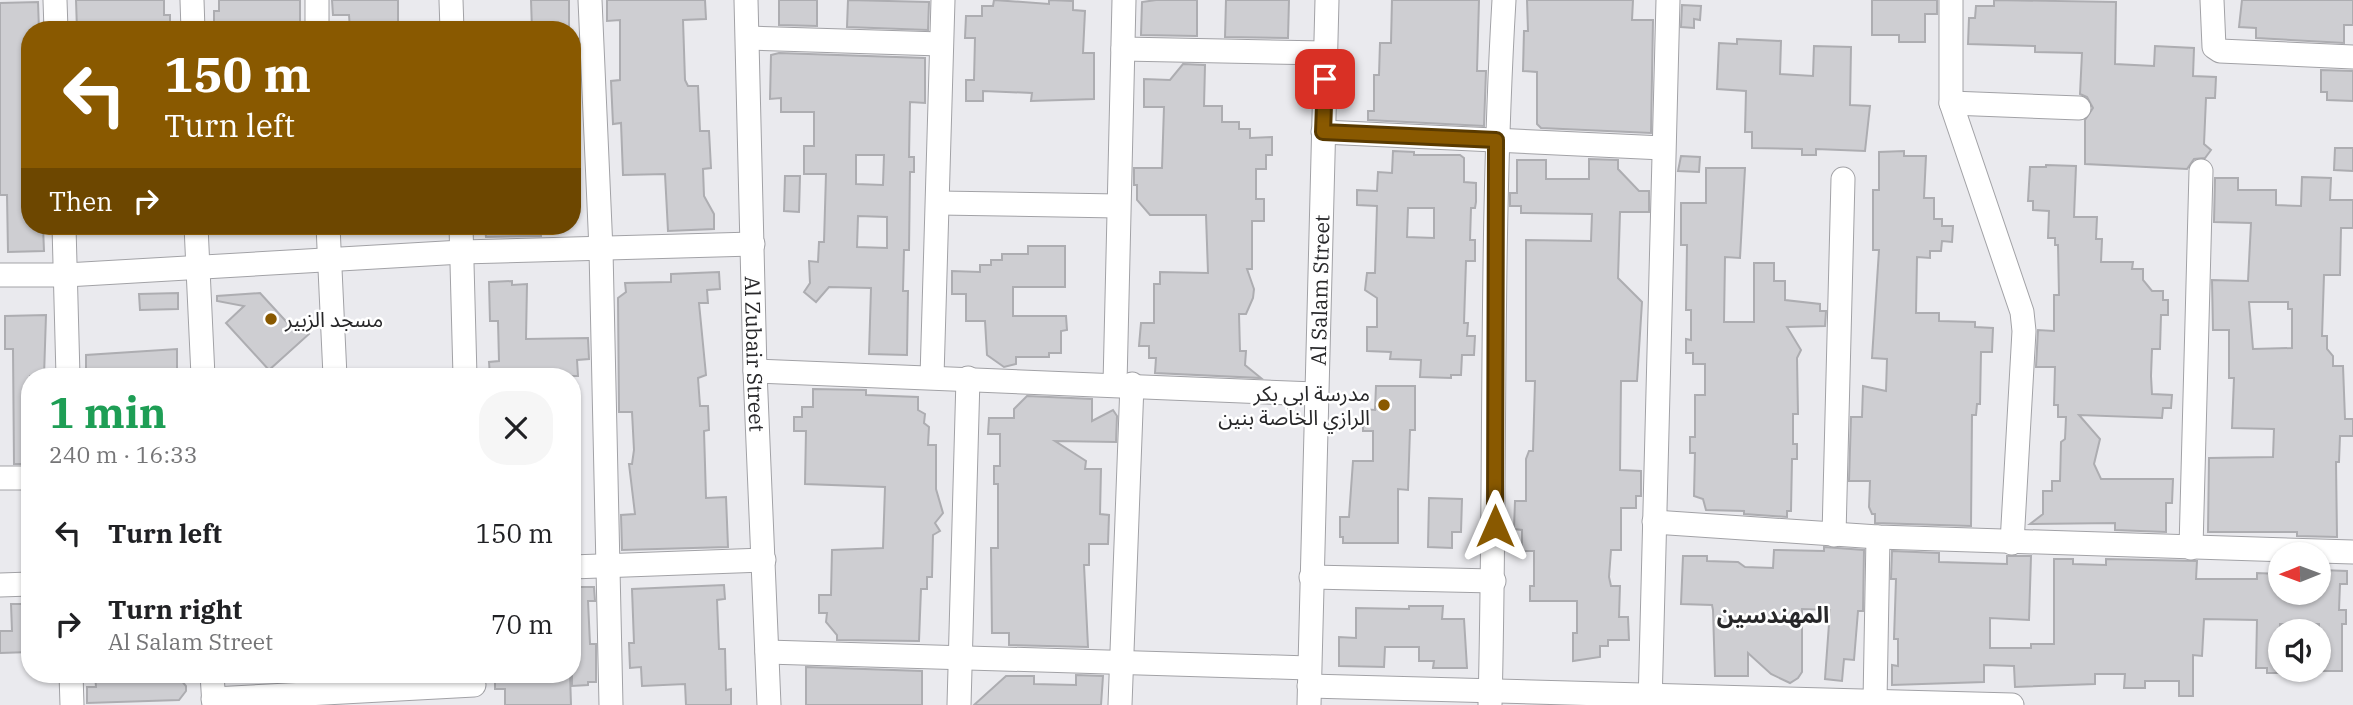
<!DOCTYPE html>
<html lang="en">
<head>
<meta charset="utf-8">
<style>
  body { margin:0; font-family:"IBM Plex Serif","Noto Sans Arabic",serif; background:#f6f6f6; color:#202124; height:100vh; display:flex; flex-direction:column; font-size:26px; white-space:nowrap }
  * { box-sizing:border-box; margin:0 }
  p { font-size:23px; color:#757577 }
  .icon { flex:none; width:38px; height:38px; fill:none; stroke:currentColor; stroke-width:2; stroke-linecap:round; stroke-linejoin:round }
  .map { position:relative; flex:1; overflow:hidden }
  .sheet { position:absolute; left:21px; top:368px; width:560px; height:315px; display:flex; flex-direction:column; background:#fff; border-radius:28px; box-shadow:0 2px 5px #0004 }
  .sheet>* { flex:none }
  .banner { position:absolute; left:21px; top:21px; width:560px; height:214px; border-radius:28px; box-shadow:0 2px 5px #0004; background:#895900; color:#fff; overflow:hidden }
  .needle { width:46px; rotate:269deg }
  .tools { position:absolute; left:2268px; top:542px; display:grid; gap:14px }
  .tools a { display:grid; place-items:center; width:63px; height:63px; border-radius:50%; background:#fff; box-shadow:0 2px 5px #0004; font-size:35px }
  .pin { position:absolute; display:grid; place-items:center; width:60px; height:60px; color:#fff; margin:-30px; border-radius:14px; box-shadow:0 4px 10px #0006 }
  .me { position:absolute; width:77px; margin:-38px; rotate:0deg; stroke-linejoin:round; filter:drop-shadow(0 0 5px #0008) }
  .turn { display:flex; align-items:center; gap:24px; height:147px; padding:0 28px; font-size:32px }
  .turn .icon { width:91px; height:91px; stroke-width:2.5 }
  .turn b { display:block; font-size:49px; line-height:60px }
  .then { display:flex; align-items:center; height:66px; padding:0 28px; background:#0003; gap:14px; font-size:26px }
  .round { display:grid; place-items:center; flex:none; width:74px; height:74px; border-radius:28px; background:#f6f6f6 }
  .overview { display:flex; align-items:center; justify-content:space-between; height:119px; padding:0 28px }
  h1 { font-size:42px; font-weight:700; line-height:52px; color:#1e9e55 }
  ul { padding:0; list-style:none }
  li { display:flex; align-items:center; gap:21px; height:91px; padding:0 28px }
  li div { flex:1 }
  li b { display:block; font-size:26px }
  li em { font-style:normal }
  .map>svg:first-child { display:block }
</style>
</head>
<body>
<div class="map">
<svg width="2353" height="705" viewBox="0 0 2353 705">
  <rect width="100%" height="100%" fill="#eaeaee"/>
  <g fill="#ceced2" stroke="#adadb1" stroke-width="2" fill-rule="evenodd">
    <polygon points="76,0 164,0 164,15 170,15 170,30 77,30"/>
    <polygon points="219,0 300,0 300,30 214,30 214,11 219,11"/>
    <polygon points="332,0 398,0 398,24 379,25 379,30 350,30 349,15 333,15"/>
    <polygon points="531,0 569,0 569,30 532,30"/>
    <polygon points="607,0 705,0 706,19 683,20 685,80 688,86 698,86 700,131 709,131 711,168 703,169 704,196 714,214 714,229 668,231 665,174 623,175 621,123 613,124 611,81 620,80 620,20 607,21"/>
    <polygon points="779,0 817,0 817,26 779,25"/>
    <polygon points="848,0 929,2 928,30 847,27"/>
    <polygon points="994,0 1049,4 1049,0 1073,1 1073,10 1085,11 1083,53 1094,53 1094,99 1031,101 1032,93 983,91 983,101 966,101 966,80 974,80 975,38 965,38 966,16 982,16 982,6 993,6"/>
    <polygon points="1156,0 1197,0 1197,36 1141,35 1142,2"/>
    <polygon points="1226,0 1289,0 1288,38 1225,37"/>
    <polygon points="1392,0 1479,0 1477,71 1486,71 1484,126 1368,120 1368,111 1374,111 1374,75 1379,75 1380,43 1391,43"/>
    <polygon points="1527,0 1633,0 1632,20 1653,20 1651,133 1541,128 1537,124 1537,72 1523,71 1524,31 1528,31"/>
    <polygon points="1872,0 1937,0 1937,14 1925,14 1925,42 1899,42 1899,35 1872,35"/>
    <polygon points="1994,0 2116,2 2115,64 2154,66 2155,46 2194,48 2193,76 2216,77 2215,98 2206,98 2204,144 2211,150 2205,158 2194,159 2187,169 2085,164 2085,120 2093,108 2087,97 2080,94 2082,53 2035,52 2035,46 1968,44 1969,18 1975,18 1976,6 1994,6"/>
    <polygon points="2242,0 2353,0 2353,25 2344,25 2344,43 2256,38 2256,28 2239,27"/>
    <polygon points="38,2 39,30 30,30 30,226 43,226 44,251 8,252 7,195 0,195 0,3"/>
    <polygon points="1682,5 1701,6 1700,20 1694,19 1694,28 1681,27"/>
    <polygon points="1737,39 1781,41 1780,74 1813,76 1814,46 1851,47 1850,105 1870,106 1865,151 1816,149 1816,155 1802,155 1802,149 1752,148 1752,132 1745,132 1746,91 1717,89 1719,43 1737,44"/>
    <path d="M779 53 925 58V103L910 102 909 157H914V172H910L909 250H904L903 291H908L907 355 869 354 871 288 829 287 816 302 804 292 810 283 809 261 818 262 819 242H824L826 174H804V146H814V112H781V98L770 99 771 55ZM856 155H884L883 185 856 184ZM858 216 887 217V248L857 247Z"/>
    <polygon points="1183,64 1205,65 1204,106 1222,106 1222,122 1239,122 1239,129 1250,129 1250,138 1272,137 1272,155 1266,155 1266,169 1256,169 1256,199 1264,199 1264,221 1252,221 1252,269 1247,269 1254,289 1253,298 1246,314 1239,314 1240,351 1246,351 1245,365 1261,378 1155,373 1156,358 1149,358 1149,346 1139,346 1141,323 1154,323 1154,284 1160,284 1160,272 1208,273 1206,215 1150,215 1137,200 1137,185 1134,185 1134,168 1162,168 1164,107 1144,107 1144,79 1170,80"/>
    <polygon points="2321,70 2353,71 2353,101 2327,100 2327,92 2321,92"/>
    <polygon points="2335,148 2353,148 2353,171 2334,170"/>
    <path d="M1393 151 1414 152V155H1460L1464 158V182L1476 183V202L1475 208H1471L1470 240H1475V261H1466L1464 323H1468L1467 336H1475L1474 355H1462L1461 375H1451V378L1420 377 1421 360 1390 359 1391 352 1367 351V327H1377V298L1365 290 1367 273H1375L1377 206 1357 205V190L1377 191 1378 172 1392 173ZM1408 208H1434V238L1407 237Z"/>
    <polygon points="1904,151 1904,156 1926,156 1924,198 1934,198 1934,219 1942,219 1942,226 1953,226 1952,242 1942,241 1941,251 1930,251 1930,258 1917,257 1916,313 1939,313 1939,321 1975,322 1975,327 1993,328 1992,352 1981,352 1980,404 1977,404 1976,415 1972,415 1971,526 1875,523 1875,514 1872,514 1869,507 1870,481 1849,481 1851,417 1862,417 1863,386 1886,391 1887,359 1872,358 1879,250 1873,250 1873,190 1879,190 1879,152"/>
    <polygon points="1681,156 1700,157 1699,172 1678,171"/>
    <polygon points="1589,159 1618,160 1618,169 1639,191 1649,191 1649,212 1620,212 1618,278 1642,302 1637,381 1621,381 1620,470 1641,471 1641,496 1636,496 1636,508 1621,508 1621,550 1611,550 1609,577 1611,586 1620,586 1619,617 1628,617 1629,640 1608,640 1608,646 1600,646 1600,657 1573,661 1573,633 1577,633 1577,601 1530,601 1530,586 1534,586 1534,551 1522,551 1522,530 1514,529 1515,501 1526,501 1526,459 1529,451 1533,451 1535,381 1526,381 1526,240 1591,241 1592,214 1521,213 1521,206 1510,206 1510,193 1517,193 1517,160 1546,160 1546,179 1589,179"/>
    <polygon points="2046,165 2076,166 2074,217 2097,217 2096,239 2102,239 2101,262 2133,262 2132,269 2143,269 2143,280 2152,291 2163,291 2163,300 2168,300 2168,315 2161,315 2160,349 2152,349 2151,376 2152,394 2172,395 2171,408 2163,408 2162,418 2079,415 2100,439 2094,464 2101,479 2173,479 2172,503 2166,503 2166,532 2115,530 2115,523 2030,524 2043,514 2043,491 2052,491 2052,481 2060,481 2061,442 2065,439 2066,417 2058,417 2058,405 2054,405 2055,367 2036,367 2038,330 2054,331 2054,295 2059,295 2058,245 2055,245 2055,238 2048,238 2049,211 2033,210 2033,201 2028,201 2030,167 2046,167"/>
    <polygon points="1706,168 1745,168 1740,258 1725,257 1724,322 1754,322 1754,263 1774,263 1774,281 1785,281 1785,300 1820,304 1820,311 1826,311 1825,326 1787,327 1801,350 1797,358 1798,414 1793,414 1793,444 1797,444 1797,459 1792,459 1791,511 1787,511 1787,517 1744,514 1744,511 1706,510 1703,499 1694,496 1695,453 1690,453 1690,437 1695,437 1695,395 1705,395 1705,364 1693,364 1693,353 1686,353 1686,339 1691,340 1691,310 1686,310 1687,245 1681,245 1681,203 1706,203"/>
    <polygon points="785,176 800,176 799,212 784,211"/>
    <path d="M2302 177 2331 178 2330 200H2353V228H2341L2340 275H2324L2322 336H2327V349L2333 356V366H2343L2345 419H2353V436H2340L2339 462H2336L2337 537 2297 536V532H2208L2209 458 2273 457 2274 429 2232 428 2234 378H2229V330H2213L2212 280 2248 281 2251 223 2214 222 2215 178H2238V190H2276V205L2301 206ZM2249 302H2288V309H2292V348L2253 349Z"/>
    <polygon points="485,226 541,226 541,236 486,237"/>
    <polygon points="1028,246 1065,246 1065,287 1013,287 1013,316 1066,316 1067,330 1061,331 1061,353 1049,353 1049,357 1016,357 1016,364 1004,367 987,355 985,321 966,321 966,294 952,294 952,271 980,272 980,265 991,265 991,260 1002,260 1002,254 1028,254"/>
    <polygon points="719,272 720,289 707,290 708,303 699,303 706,375 698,378 700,406 708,406 709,430 704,431 706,498 726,497 728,547 622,550 621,515 635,514 629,464 632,464 634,450 632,412 619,412 618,298 626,292 625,283 671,282 671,274"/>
    <polygon points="512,281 512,285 527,284 526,339 588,338 589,359 577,360 578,376 490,376 489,362 499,361 498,321 490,321 489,282"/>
    <polygon points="178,293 178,309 140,310 139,294"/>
    <polygon points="260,293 294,330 300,324 309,334 269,370 226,323 244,306 217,301 217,296"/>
    <polygon points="46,315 44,376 30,376 30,464 14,464 13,349 5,349 5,316"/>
    <polygon points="177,349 177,376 86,376 86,355"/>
    <polygon points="1376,386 1415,386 1415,430 1410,430 1408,490 1398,489 1398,543 1343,543 1343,537 1340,537 1340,517 1349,517 1353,461 1373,461 1373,431 1363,431 1363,409 1375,410"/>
    <polygon points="813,389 866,390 866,395 918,397 918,410 925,414 924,423 929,427 928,445 936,445 936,489 943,513 935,523 940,531 933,535 932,577 927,577 927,589 921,589 919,641 837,640 837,635 826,622 827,613 819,613 819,595 831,595 832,550 883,548 885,487 805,484 806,431 794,431 794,417 802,417 802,407 813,407"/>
    <polygon points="1027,396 1092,399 1092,421 1113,410 1117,416 1116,442 1055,441 1086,461 1085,469 1101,469 1100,514 1109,515 1108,544 1089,544 1089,565 1084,565 1088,647 1009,645 1009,633 992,633 991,548 998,548 998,484 994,484 994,466 1000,466 1000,434 988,434 989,418 1014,418 1014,409"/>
    <polygon points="1429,498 1462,499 1461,532 1452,532 1452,548 1428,547"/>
    <polygon points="1824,547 1864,550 1863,611 1858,611 1854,660 1844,659 1842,681 1825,679 1830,610 1802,609 1802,672 1798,678 1790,683 1771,674 1748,653 1748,676 1715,676 1713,610 1712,605 1681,604 1683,556 1707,556 1707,561 1738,562 1745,567 1773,568 1774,550 1824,551"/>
    <polygon points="1892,551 1939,553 1939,562 2007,564 2007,556 2031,556 2029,620 1990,618 1990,648 2031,648 2031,644 2054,644 2054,559 2073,559 2073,564 2106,565 2106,559 2197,561 2196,579 2257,579 2257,573 2280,574 2280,593 2319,593 2321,570 2347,571 2347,584 2340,584 2339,610 2346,610 2346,624 2342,624 2342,671 2319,671 2319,624 2280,624 2280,673 2267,673 2267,668 2256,668 2257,620 2204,619 2202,656 2193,655 2193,696 2179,696 2179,681 2145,681 2145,688 2124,688 2125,674 2095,674 2095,684 2015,687 2014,666 1984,665 1984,682 1892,685 1892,665 1898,666 1898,639 1894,639 1896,579 1891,579"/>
    <polygon points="724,585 725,599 717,600 719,649 725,649 726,690 731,689 731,705 686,705 685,684 642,686 641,667 630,668 629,643 634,643 632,589"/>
    <polygon points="572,587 594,587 595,601 588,601 590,644 596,644 596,682 588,682 588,685 572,686"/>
    <polygon points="11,604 30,604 30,652 0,653 0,631 12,631"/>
    <polygon points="1409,606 1443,606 1442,619 1464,619 1467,668 1433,668 1434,661 1419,661 1419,647 1385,647 1384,667 1339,666 1339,637 1356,638 1356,608 1409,609"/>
    <polygon points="806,667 922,671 922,705 806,705"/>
    <polygon points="95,674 176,674 186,686 186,691 179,700 87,703 87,687 96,687"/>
    <polygon points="495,674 570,674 571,705 505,705 505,689 495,689"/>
    <polygon points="1076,675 1103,676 1101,705 974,705 1006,676 1034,676 1034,684 1076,685"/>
  </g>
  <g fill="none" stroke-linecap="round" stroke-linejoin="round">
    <defs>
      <g id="minor">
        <polyline points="55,0 56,30"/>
        <polyline points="192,0 193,30"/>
        <polyline points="317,0 317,30"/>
        <polyline points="451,0 452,30"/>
        <polyline points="590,0 601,250 611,705"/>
        <path id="s1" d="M746 0 755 371 769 705"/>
        <polyline points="1951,0 1951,103 2079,108"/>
        <polyline points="2212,0 2214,47 2220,51 2353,57"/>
        <polyline points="748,38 941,44"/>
        <polyline points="1123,49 1325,53"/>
        <polyline points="1951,103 2022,312 2024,331 2012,543"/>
        <polyline points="1323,132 1663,148"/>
        <polyline points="939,203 1118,206"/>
        <polyline points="64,226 68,376"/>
        <polyline points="196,226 203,376"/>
        <polyline points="328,226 335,376"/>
        <polyline points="461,226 465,376"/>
        <polyline points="0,275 66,275 462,252 753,244"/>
        <polyline points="755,371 1315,394"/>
        <polyline points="932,377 943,0"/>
        <polyline points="1115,384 1124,0"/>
        <polyline points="0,478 30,478"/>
        <polyline points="1654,522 1878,537 2353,552"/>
        <polyline points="1834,535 1843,179"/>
        <polyline points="2191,548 2201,171"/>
        <polyline points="572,567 764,560"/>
        <polyline points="1311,577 1494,581"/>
        <polyline points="0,585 30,584"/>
        <polyline points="767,652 1309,668"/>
        <polyline points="71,674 72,705"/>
        <polyline points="212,674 214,705"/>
        <polyline points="1309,686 2012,705"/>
        <polyline points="213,699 474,685"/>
        <polyline points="1875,701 1878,537"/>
        <polyline points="959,705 968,378"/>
        <polyline points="1120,705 1132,384"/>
        <path id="s2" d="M1309 705 1327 0"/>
        <path d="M1490 705C1496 470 1490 235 1504 0"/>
        <polyline points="1650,705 1668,0"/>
      </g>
    </defs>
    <use href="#minor" stroke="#a2a2a6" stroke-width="25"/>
    <use href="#minor" stroke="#fff" stroke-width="23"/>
  </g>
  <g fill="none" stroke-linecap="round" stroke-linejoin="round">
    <defs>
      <polyline id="route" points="1325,79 1323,132 1496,140 1495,526"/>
    </defs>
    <use href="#route" stroke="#593a00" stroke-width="18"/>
    <use href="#route" stroke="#895900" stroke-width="12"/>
  </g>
  <g fill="#895900" stroke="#fff" stroke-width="2.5">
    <circle cx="271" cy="319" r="7"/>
    <circle cx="1384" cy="405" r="7"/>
  </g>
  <g text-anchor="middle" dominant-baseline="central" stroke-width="5" stroke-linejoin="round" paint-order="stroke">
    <g font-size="21" fill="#272729" stroke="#fff">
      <text stroke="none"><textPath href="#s2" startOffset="415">Al Salam Street</textPath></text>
      <text stroke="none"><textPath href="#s1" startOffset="354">Al Zubair Street</textPath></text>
    </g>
    <g font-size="21" fill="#272729" stroke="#fff" text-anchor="start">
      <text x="285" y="319">مسجد الزبير</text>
      <text x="1370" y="393" text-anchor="end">مدرسة ابي بكر<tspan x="1370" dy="24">الرازي الخاصة بنين</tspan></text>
    </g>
    <g font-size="23" font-weight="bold" fill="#272729" stroke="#fff">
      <text x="1773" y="614">المهندسين</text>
    </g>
  </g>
</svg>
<div class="tools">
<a><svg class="needle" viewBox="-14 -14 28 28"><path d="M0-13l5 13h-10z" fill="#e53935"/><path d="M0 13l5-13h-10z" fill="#757577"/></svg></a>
<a><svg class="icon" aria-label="sound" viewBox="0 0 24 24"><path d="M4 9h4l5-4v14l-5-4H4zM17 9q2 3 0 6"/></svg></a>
</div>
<div class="pin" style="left:1325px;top:79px;background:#d93025"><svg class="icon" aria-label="arrive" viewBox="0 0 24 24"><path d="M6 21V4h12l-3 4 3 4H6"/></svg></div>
<svg class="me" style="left:1495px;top:526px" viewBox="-20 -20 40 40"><path d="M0-17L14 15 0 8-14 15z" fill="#895900" stroke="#fff" stroke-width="4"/></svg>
<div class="banner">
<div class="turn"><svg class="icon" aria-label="left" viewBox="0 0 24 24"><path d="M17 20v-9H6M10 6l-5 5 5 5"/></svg><div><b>150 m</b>Turn left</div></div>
<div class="then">Then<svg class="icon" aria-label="right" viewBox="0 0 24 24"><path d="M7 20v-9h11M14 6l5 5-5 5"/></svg></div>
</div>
<section class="sheet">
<div class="overview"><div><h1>1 min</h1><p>240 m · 16:33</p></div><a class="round"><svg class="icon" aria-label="close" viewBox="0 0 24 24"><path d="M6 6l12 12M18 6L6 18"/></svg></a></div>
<ul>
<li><svg class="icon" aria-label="left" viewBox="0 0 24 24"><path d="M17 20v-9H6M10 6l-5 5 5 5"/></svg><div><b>Turn left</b></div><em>150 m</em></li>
<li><svg class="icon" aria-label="right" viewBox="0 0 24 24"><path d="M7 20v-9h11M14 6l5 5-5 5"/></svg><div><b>Turn right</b><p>Al Salam Street</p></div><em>70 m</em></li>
</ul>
</section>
</div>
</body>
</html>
